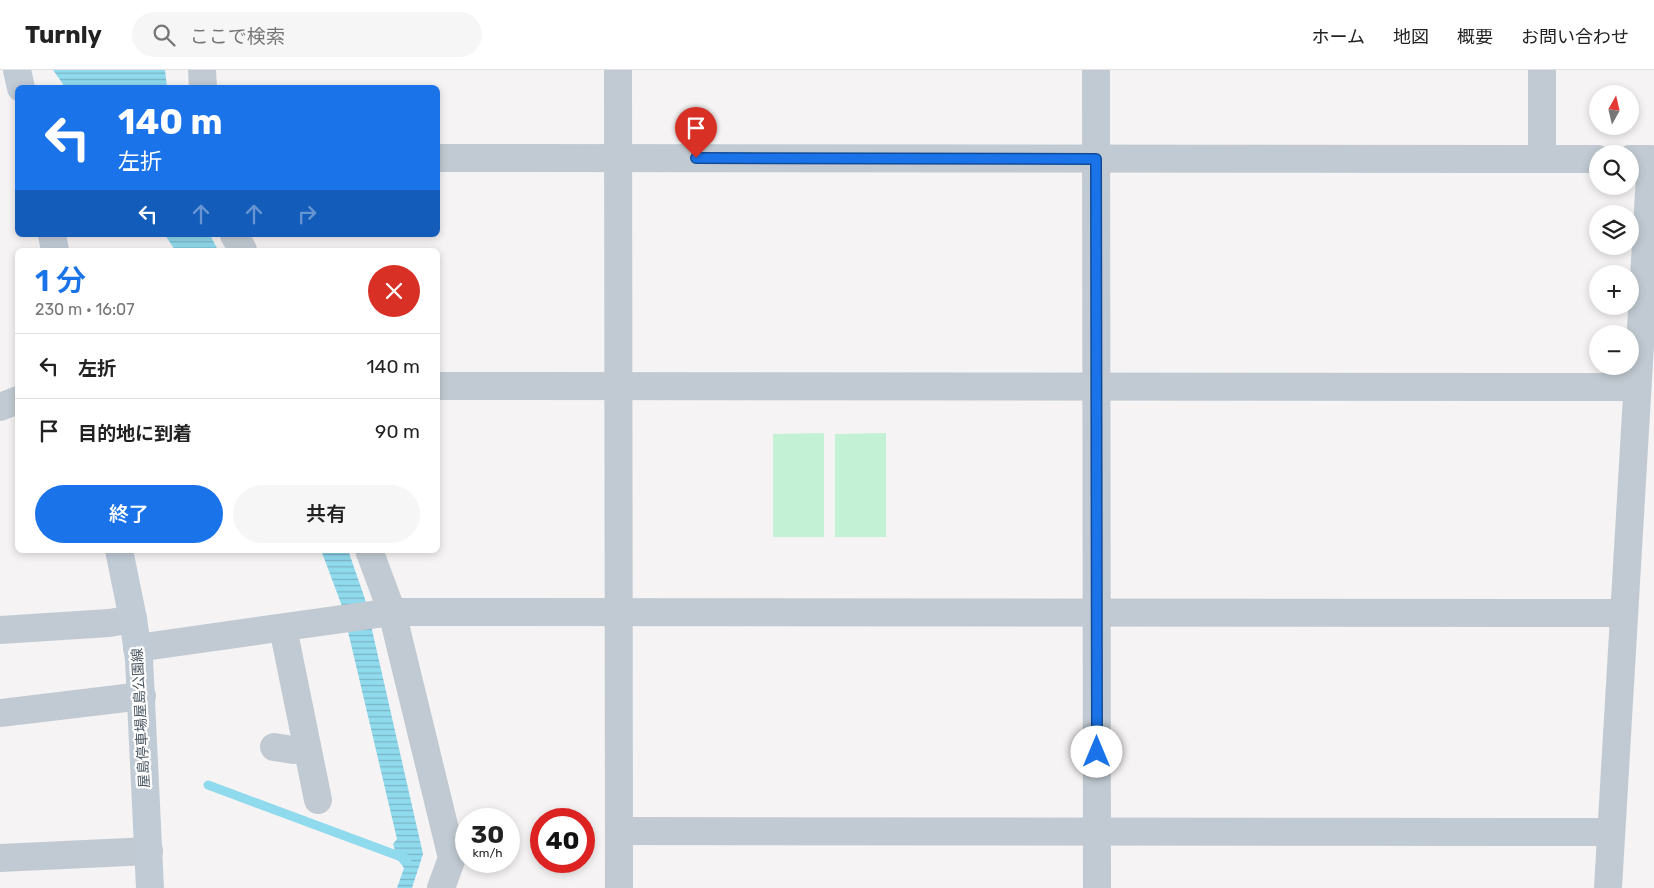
<!DOCTYPE html>
<html lang="ja">
<head>
<meta charset="utf-8">
<style>
  body { margin:0; font-family:Rubik,"Noto Sans JP",sans-serif; background:#f6f6f6; color:#222; height:100vh; display:flex; flex-direction:column; font-size:19px; white-space:nowrap }
  * { box-sizing:border-box; margin:0 }
  p { font-size:16px; color:#767676 }
  .icon { flex:none; width:28px; height:28px; fill:none; stroke:currentColor; stroke-width:2; stroke-linecap:round; stroke-linejoin:round }
  .map { position:relative; flex:1; overflow:hidden }
  .drawer { position:absolute; left:15px; top:178px; width:425px; height:305px; display:flex; flex-direction:column; background:#fff; border-radius:8px; box-shadow:0 2px 8px #0003 }
  .drawer>* { flex:none }
  .guide { position:absolute; left:15px; top:15px; width:425px; height:152px; border-radius:8px; box-shadow:0 2px 8px #0003; background:#1a73e8; color:#fff; overflow:hidden }
  .needle { width:32px; rotate:8deg }
  .buttons { position:absolute; left:1589px; top:15px; display:grid; gap:10px }
  .buttons a { display:grid; place-items:center; width:50px; height:50px; border-radius:50%; background:#fff; box-shadow:0 2px 8px #0003; font-size:25px }
  .speed { position:absolute; left:455px; top:738px; display:flex; gap:10px; font-size:25px; font-weight:700; text-align:center }
  .speed>* { display:grid; place-content:center; width:65px; height:65px; border-radius:50%; background:#fff; box-shadow:0 2px 8px #0003; line-height:1 }
  .speed small { font-size:12px; font-weight:400 }
  .speed .limit { border:8px solid #d22; background:#fff; color:#111 }
  .pin { position:absolute; display:grid; place-items:center; width:42px; height:42px; color:#fff; margin:-51px -21px; border-radius:50% 50% 50% 0; rotate:-45deg; box-shadow:0 0 5px #0007 }
  .pin .icon { rotate:45deg }
  .me { position:absolute; width:55px; margin:-28px; rotate:0deg; stroke-linejoin:round; filter:drop-shadow(0 0 4px #0008) }
  .turn { display:flex; align-items:center; gap:18px; height:105px; padding:0 20px; font-size:22px }
  .turn .icon { width:65px; height:65px; stroke-width:2.5 }
  .turn b { display:block; font-size:35px; line-height:42px }
  .lanes { display:flex; align-items:center; height:48px; padding:0 20px; background:#0003; justify-content:center; gap:25px; direction:ltr }
  .lanes .off { opacity:.35 }
  .round { display:grid; place-items:center; flex:none; width:52px; height:52px; border-radius:26px; background:#f6f6f6 }
  .headline { display:flex; align-items:center; justify-content:space-between; height:85px; padding:0 20px }
  h1 { font-size:30px; font-weight:600; line-height:38px; color:#1a73e8 }
  .cta { display:flex; gap:10px; margin-top:auto; padding:10px 20px }
  .cta a { flex:1; height:58px; border-radius:30px; background:#1a73e8; color:#fff; font-size:20px; font-weight:600; line-height:58px; text-align:center }
  .cta a+a { background:#f6f6f6; color:#222 }
  ul { padding:0; list-style:none }
  li { display:flex; align-items:center; gap:15px; height:65px; padding:0 20px; border-top:1px solid #e0e0e0 }
  li div { flex:1 }
  li b { display:block; font-size:19px }
  li em { font-style:normal }
  header { display:flex; align-items:center; gap:30px; box-sizing:border-box; height:70px; padding:0 25px; background:#fff; border-bottom:1px solid #e0e0e0 }
  header strong { font-size:24px }
  nav { display:flex; gap:28px; margin-inline-start:auto; font-size:18px }
  .search { width:350px; height:45px; background:#f6f6f6; display:flex; align-items:center; gap:12px; box-sizing:border-box; padding:0 18px; border-radius:28px; color:#767676; font-size:19px }
  .map>svg:first-child { display:block }
</style>
</head>
<body>
<header>
<strong>Turnly</strong>
<div class="search"><svg class="icon" aria-label="search" viewBox="0 0 24 24"><circle cx="10" cy="10" r="6"/><path d="M15 15l6 6"/></svg>ここで検索</div>
<nav><a>ホーム</a><a>地図</a><a>概要</a><a>お問い合わせ</a></nav>
</header>
<div class="map">
<svg width="1654" height="818" viewBox="0 0 1654 818">
  <defs>
    <pattern id="water-rules" width="6" height="5" patternUnits="userSpaceOnUse" patternTransform="scale(1.25)"><rect width="6" height="5" fill="#90daee"/><path d="M0 2.5h6" fill="none" stroke="#78b4c4"/></pattern>
  </defs>
  <rect width="100%" height="100%" fill="#f5f3f3"/>
  <g fill="#c3f1d5">
    <polygon points="824,363 824,467 773,467 773,364"/>
    <polygon points="886,363 886,467 835,467 835,364"/>
  </g>
  <g fill="url(#water-rules)">
    <polygon points="53,0 165,0 167,17 65,17"/>
    <polygon points="165,165 210,165 218,180 175,180"/>
    <polygon points="321,480 348,480 365,529 423,784 412,818 397,818 404,798 398,790 393,774 397,769 342,536"/>
  </g>
  <g fill="none" stroke-linecap="round" stroke-linejoin="round">
    <polyline stroke="#90daee" stroke-width="9" points="208,715 407,789"/>
    <g stroke="#c1cad2" stroke-width="28">
      <polyline points="202,0 203,18"/>
      <polyline points="1542,0 1542,89"/>
      <polyline points="438,88 1598,89"/>
      <polyline points="234,165 243,180"/>
      <polyline points="438,316 1637,317"/>
      <polyline points="0,337 18,330"/>
      <polyline points="369,480 392,542 452,788 441,818"/>
      <polyline points="283,558 318,730"/>
      <polyline points="0,560 109,553 133,549"/>
      <polyline points="137,578 392,542"/>
      <polyline points="0,643 142,626"/>
      <polyline points="274,677 293,680 307,677"/>
      <polyline points="619,761 1611,762"/>
      <polyline points="0,788 149,781"/>
      <polyline points="1608,818 1651,89 1630,89"/>
    </g>
    <g stroke="#c1cad2" stroke-width="28">
      <polyline points="618,0 619,818"/>
      <polyline points="1096,0 1097,818"/>
      <polyline points="392,542 1624,543"/>
    </g>
    <g stroke="#c1cbd6" stroke-width="28">
      <polyline points="17,0 21,18"/>
      <polyline points="52,165 55,180"/>
      <polyline points="119,480 133,549 139,589 150,818"/>
    </g>
  </g>
  <g fill="none" stroke-linecap="round" stroke-linejoin="round">
    <defs>
      <polyline id="route" points="696,88 1096,89 1097,682"/>
    </defs>
    <use href="#route" stroke="#114b97" stroke-width="12"/>
    <use href="#route" stroke="#1a73e8" stroke-width="9"/>
  </g>
  <g text-anchor="middle" dominant-baseline="central" stroke-width="4.5" stroke-linejoin="round" paint-order="stroke">
    <g font-size="14" fill="#4a5661" stroke="#fff">
      <text transform="translate(141 648) rotate(-93)">屋島停車場屋島公園線</text>
    </g>
  </g>
</svg>
<div class="buttons">
<a><svg class="needle" viewBox="-14 -14 28 28"><path d="M0-13l5 13h-10z" fill="#e53935"/><path d="M0 13l5-13h-10z" fill="#767676"/></svg></a>
<a><svg class="icon" aria-label="search" viewBox="0 0 24 24"><circle cx="10" cy="10" r="6"/><path d="M15 15l6 6"/></svg></a>
<a><svg class="icon" aria-label="layers" viewBox="0 0 24 24"><path d="M12 4l9 5-9 5-9-5zM3 14l9 5 9-5"/></svg></a>
<a>+</a>
<a>−</a>
</div>
<div class="speed"><div>30<small>km/h</small></div><div class="limit">40</div></div>
<div class="pin" style="left:696px;top:88px;background:#d93025"><svg class="icon" aria-label="arrive" viewBox="0 0 24 24"><path d="M6 21V4h12l-3 4 3 4H6"/></svg></div>
<svg class="me" style="left:1097px;top:682px" viewBox="-20 -20 40 40"><circle r="19" fill="#fff"/><path d="M0-13L10 11 0 6-10 11z" fill="#1a73e8"/></svg>
<div class="guide">
<div class="turn"><svg class="icon" aria-label="left" viewBox="0 0 24 24"><path d="M17 20v-9H6M10 6l-5 5 5 5"/></svg><div><b>140 m</b>左折</div></div>
<div class="lanes"><svg class="icon" aria-label="left" viewBox="0 0 24 24"><path d="M17 20v-9H6M10 6l-5 5 5 5"/></svg><svg class="icon off" aria-label="ahead" viewBox="0 0 24 24"><path d="M12 20V5M6 11l6-6 6 6"/></svg><svg class="icon off" aria-label="ahead" viewBox="0 0 24 24"><path d="M12 20V5M6 11l6-6 6 6"/></svg><svg class="icon off" aria-label="right" viewBox="0 0 24 24"><path d="M7 20v-9h11M14 6l5 5-5 5"/></svg></div>
</div>
<section class="drawer">
<div class="headline"><div><h1>1 分</h1><p>230 m · 16:07</p></div><a class="round" style="background:#d93025;color:#fff"><svg class="icon" aria-label="close" viewBox="0 0 24 24"><path d="M6 6l12 12M18 6L6 18"/></svg></a></div>
<ul>
<li><svg class="icon" aria-label="left" viewBox="0 0 24 24"><path d="M17 20v-9H6M10 6l-5 5 5 5"/></svg><div><b>左折</b></div><em>140 m</em></li>
<li><svg class="icon" aria-label="arrive" viewBox="0 0 24 24"><path d="M6 21V4h12l-3 4 3 4H6"/></svg><div><b>目的地に到着</b></div><em>90 m</em></li>
</ul>
<div class="cta"><a>終了</a><a>共有</a></div>
</section>
</div>
</body>
</html>
